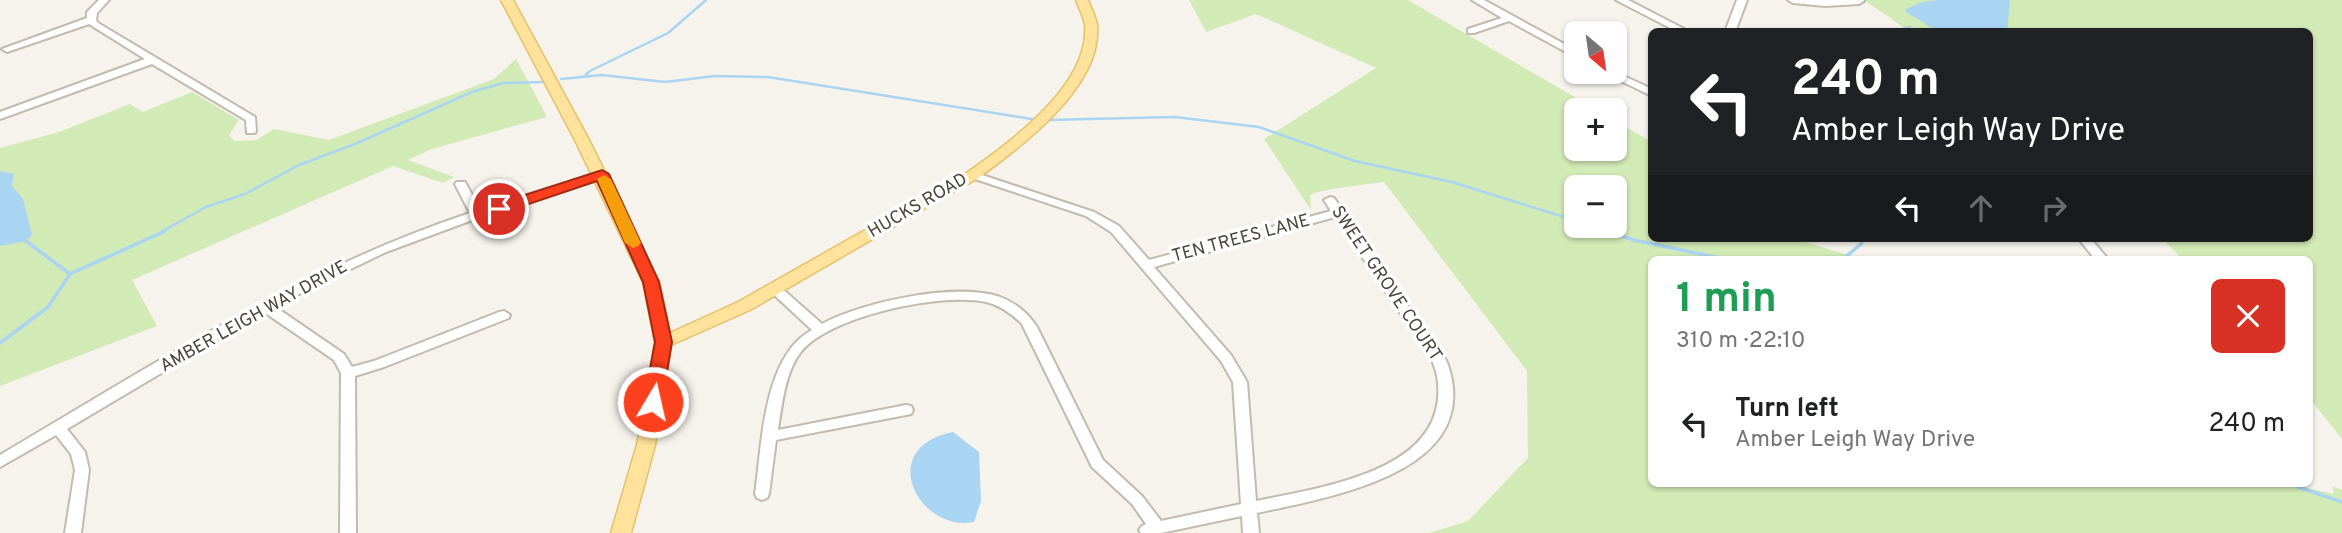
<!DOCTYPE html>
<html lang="en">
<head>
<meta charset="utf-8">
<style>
  body { margin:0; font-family:Overpass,sans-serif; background:#f6f6f6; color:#202124; height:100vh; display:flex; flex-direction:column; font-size:26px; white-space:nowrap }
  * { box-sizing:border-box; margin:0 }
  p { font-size:23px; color:#757577 }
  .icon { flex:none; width:38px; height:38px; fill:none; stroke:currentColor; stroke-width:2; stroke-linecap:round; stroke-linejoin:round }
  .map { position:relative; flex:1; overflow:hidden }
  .sheet { position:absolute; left:1648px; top:256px; width:665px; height:231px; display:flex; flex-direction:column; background:#fff; border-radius:10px; box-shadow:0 2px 5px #0004 }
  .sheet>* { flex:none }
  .top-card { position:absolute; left:1648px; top:28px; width:665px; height:214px; border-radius:10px; box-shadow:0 2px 5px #0004; background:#202124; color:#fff; overflow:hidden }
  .needle { width:46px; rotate:151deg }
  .fabs { position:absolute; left:1564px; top:21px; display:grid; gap:14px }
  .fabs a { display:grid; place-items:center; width:63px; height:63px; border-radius:10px; background:#fff; box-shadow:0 2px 5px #0004; font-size:35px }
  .pin { position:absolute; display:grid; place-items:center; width:60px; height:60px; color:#fff; margin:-30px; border:4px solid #fff; border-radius:50%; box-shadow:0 2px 7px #0007 }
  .me { position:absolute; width:77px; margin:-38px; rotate:9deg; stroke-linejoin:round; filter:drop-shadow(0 0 5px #0008) }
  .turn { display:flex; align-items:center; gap:24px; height:147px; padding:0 28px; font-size:32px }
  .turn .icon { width:91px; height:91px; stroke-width:2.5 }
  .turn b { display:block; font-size:49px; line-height:60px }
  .lanes { display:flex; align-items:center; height:66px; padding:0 28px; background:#0003; justify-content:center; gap:35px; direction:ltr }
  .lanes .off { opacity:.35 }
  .round { display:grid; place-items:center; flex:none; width:74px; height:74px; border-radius:10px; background:#f6f6f6 }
  .head { display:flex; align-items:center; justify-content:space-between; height:119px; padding:0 28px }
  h1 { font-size:42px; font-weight:700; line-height:52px; color:#1e9e55 }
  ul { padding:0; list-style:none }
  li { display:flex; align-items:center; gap:21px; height:98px; padding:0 28px }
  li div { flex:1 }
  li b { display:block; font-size:26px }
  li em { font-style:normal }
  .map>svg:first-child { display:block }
</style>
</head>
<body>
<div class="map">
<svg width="2342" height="533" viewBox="0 0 2342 533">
  <rect width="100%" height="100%" fill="#f6f3ec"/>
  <g fill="#d2eab5" fill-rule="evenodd">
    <path d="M1189 0H1408L1597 110H1577V149H1615V121L1652 142V238H1792L1861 259H1652V483H2286L2334 494 2332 486 2342 490V533H1429L1468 521 1528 458 1527 371 1384 182C1369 184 1321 189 1310 195L1311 210 1264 139 1376 68 1256 14 1206 32ZM1577 187H1615V226H1577Z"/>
    <polygon points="1864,0 2342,0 2342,439 2310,399 2310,259 2182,259 2162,238 2310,238 2310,32 1909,31"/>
    <polygon points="516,59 547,117 432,149 408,160 454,177 443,183 393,166 132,280 157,326 0,386 0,148 59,132 130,104 143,112 192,92 239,120 229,135 234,141 256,140 274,129 329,140 494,79"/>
  </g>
  <g fill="#a9d4f2">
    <polygon points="1939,0 2010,0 2007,31 1937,31 1906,12 1906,9 1922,2"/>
    <polygon points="0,171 14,174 12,186 23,199 32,235 26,241 0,246"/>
    <path d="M953 432 979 452 981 501 974 522C919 533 874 448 953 432Z"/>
  </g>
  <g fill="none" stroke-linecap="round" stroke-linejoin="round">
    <g stroke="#a9d4f2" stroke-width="2.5">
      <polyline points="1891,32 1910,27"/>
      <polyline points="588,76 586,74 590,71 668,33 706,0"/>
      <polyline points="561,79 602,75 665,82 715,76 768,77 1038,120"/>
      <polyline points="1046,120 1175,117 1259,127 1355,161 1452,182 1577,221"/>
      <polyline points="1593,226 1611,232"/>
      <polyline points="161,232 206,207 245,194 299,165 355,144 472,92 503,83 544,82"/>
    </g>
    <g stroke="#a9d4f2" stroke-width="3.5">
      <polyline points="1606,231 1634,240 1724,259"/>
      <polyline points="26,241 70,274"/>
      <polyline points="1843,259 1861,244 1863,238"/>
      <polyline points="0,343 48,307 70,274 165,231"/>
      <polyline points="2287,483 2342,502"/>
    </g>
    <defs>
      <g id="minor">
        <polygon points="99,0 109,0 97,13 96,20 98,23 255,117 256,131 255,133 247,133 246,120 152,64 0,119 0,112 145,59 89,24 10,51 7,52 2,49 87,18 87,12"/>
        <polygon points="1472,0 1484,0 1577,51 1577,58 1509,21 1474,33 1468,33 1468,29 1502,18"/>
        <polygon points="1616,0 1628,0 1690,32 1678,32"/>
        <polygon points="1737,0 1747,0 1735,32 1725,32"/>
        <polygon points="1788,0 1863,0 1864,1 1859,4 1825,6 1793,3"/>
        <polygon points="1602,72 1615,72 1652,89 1652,96"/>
        <path d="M602 172 606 173 608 175 606 177 484 216 482 218 475 219 386 252 274 306 344 354 352 367 374 361 499 312 504 311 510 315 509 318 384 367 355 376 356 533H340L341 373 334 360 264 312 67 429 85 452 89 470 81 533H65L75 470 71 454 56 435 0 467V455C154 364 299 270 470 213L455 184 457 182H465L480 209Z"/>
        <path d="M973 172 1094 212 1119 226 1149 260 1331 211 1324 200 1330 197 1334 198C1362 239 1390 280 1418 321 1427 333 1443 351 1448 365 1484 473 1329 497 1257 513L1259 533H1243L1242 516 1161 533H1141L1139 530 1142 526 1146 524 1132 504 1092 467 1022 324C1012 314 1000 305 986 302 942 292 828 316 800 353 785 373 782 405 778 430L906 405 911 406 913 410 911 414 906 415 776 440 769 494 767 498 762 500 757 498 755 494C762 445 763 356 812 330L770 291 768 288 774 284 778 285 822 324C862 302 956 282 1000 297 1016 303 1028 313 1037 327L1103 460 1142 496 1161 521 1241 504 1233 382 1221 361 1111 232 1086 216 969 177 967 175 969 173ZM1335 217C1358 251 1381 285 1404 319 1413 333 1426 347 1433 363 1439 376 1440 396 1436 410 1420 475 1313 489 1256 501L1247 382 1231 355 1154 267Z"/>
        <polygon points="2078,238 2090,238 2108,259 2095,259"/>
      </g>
      <path id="major" d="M501 0H513L589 140 659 282 670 333 738 302 968 172C1010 142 1090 85 1085 25 1084 17 1079 8 1076 0H1088C1091 8 1096 17 1097 25 1103 86 1021 147 978 178L750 310 671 345 655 445 631 533H611L637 445 655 342 643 282 575 140Z"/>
    </defs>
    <use href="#minor" stroke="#c2bbae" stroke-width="4"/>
    <use href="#major" stroke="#e6c16a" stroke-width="3"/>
    <use href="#minor" fill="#fff" fill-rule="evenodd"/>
    <use href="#major" fill="#ffe39c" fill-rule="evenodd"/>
  </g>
  <polygon fill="#fc3f1d" stroke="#a42913" stroke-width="2" points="602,170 609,174 659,282 672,342 662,402 660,407 647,407 644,402 655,342 643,282 597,181 505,212 499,213 492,209 494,205"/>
  <polygon fill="#f59e0b" points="604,175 611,179 641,243 638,246 633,248 625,243 597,179"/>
  <g text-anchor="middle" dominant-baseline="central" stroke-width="7" stroke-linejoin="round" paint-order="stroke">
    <g font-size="18" fill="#4b4439" stroke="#fff">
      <text transform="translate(918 206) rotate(-30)">HUCKS ROAD</text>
      <text transform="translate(1241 239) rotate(-15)">TEN TREES LANE</text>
      <text transform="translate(1386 284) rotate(56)">SWEET GROVE COURT</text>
      <text transform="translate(254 317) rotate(-29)">AMBER LEIGH WAY DRIVE</text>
    </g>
  </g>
</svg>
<div class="fabs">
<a><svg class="needle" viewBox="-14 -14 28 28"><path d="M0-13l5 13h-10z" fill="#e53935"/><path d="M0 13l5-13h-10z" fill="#757577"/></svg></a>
<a>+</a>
<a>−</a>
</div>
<div class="pin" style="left:499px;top:209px;background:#d93025"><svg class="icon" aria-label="arrive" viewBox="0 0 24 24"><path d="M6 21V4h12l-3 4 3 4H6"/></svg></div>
<svg class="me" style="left:653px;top:402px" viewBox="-20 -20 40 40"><circle r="17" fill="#fc3f1d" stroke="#fff" stroke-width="3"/><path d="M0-11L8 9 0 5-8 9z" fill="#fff"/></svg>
<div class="top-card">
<div class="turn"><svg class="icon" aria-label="left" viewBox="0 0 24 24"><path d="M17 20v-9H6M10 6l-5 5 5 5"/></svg><div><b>240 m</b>Amber Leigh Way Drive</div></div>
<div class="lanes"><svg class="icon" aria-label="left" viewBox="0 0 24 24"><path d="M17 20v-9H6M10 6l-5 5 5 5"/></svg><svg class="icon off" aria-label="ahead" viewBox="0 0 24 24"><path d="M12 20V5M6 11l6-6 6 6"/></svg><svg class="icon off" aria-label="right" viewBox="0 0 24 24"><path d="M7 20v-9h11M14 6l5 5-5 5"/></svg></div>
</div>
<section class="sheet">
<div class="head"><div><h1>1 min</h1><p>310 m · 22:10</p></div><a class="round" style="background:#d93025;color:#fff"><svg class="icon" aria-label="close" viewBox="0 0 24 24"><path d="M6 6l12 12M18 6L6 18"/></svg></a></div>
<ul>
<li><svg class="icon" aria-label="left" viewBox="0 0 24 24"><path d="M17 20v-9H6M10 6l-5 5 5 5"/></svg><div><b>Turn left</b><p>Amber Leigh Way Drive</p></div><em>240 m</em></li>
</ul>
</section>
</div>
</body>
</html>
